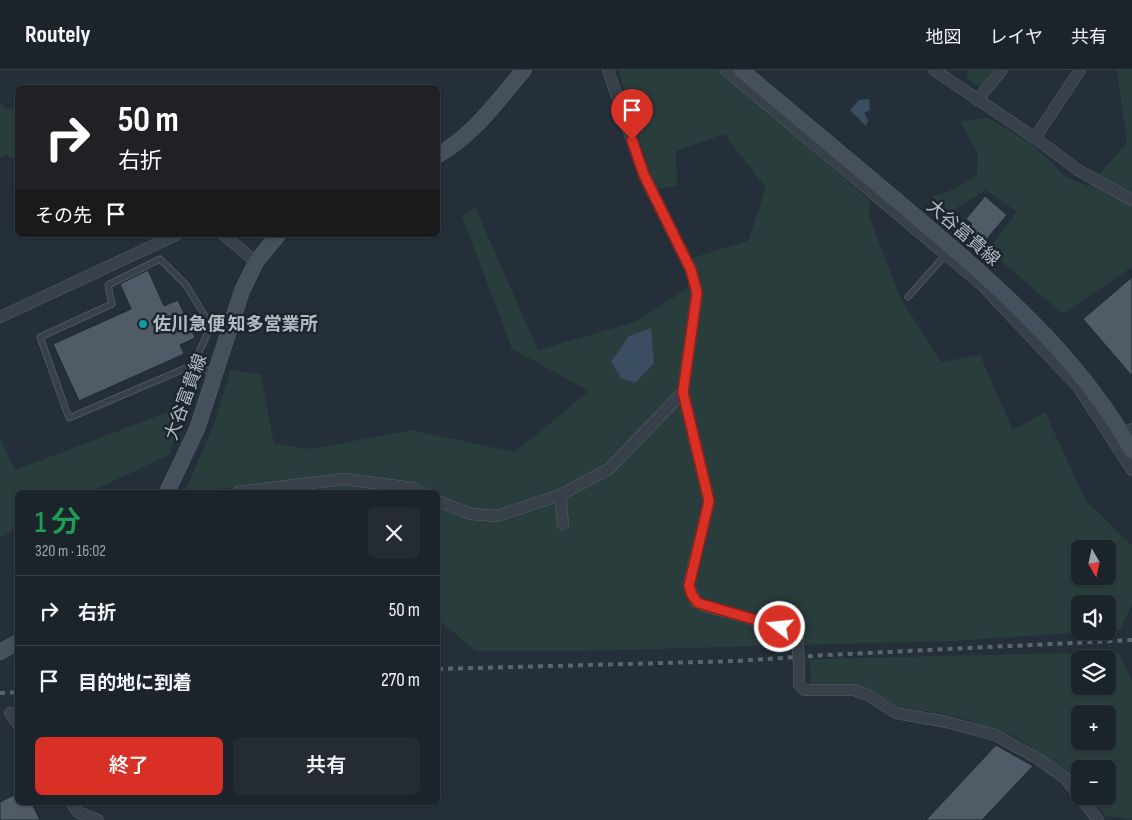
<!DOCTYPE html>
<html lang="ja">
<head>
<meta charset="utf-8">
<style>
  body { margin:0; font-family:"Sofia Sans Condensed","Noto Sans JP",sans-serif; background:#242b33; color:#f1f3f6; height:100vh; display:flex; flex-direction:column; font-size:19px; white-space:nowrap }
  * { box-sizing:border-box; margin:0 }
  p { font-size:16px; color:#a0a4a9 }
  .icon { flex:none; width:28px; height:28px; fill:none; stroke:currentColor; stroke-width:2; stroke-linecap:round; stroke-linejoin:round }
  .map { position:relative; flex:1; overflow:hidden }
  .side { position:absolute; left:15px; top:420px; width:425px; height:315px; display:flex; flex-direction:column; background:#1b232b; border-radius:8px; box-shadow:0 1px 4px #0004,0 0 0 1px #394047 }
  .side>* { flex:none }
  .guide { position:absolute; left:15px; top:15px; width:425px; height:152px; border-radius:8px; box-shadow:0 1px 4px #0004,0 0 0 1px #394047; background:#202124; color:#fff; overflow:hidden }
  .needle { width:32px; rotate:171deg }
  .controls { position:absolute; left:1071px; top:470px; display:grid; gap:10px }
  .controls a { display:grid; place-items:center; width:45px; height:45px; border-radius:8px; background:#1b232b; box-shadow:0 1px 4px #0004,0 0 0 1px #394047; font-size:25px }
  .pin { position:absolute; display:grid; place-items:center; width:42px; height:42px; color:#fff; margin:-51px -21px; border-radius:50% 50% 50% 0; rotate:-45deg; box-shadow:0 0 5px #0007 }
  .pin .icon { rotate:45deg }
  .me { position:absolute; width:55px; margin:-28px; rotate:286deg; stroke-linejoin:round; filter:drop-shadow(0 0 4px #0008) }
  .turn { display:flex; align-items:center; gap:18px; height:105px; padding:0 20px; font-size:22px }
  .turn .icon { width:65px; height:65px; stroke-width:2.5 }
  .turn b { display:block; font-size:35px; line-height:42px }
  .then { display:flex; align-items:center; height:48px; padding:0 20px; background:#0003; gap:10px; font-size:19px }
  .round { display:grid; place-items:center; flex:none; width:52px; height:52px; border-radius:8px; background:#242b33 }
  .overview { display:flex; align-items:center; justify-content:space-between; height:85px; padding:0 20px }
  h1 { font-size:30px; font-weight:600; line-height:38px; color:#1e9e55 }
  .action { display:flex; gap:10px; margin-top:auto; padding:10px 20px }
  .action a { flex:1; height:58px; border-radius:8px; background:#d93025; color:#fff; font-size:20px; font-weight:600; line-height:58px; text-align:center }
  .action a+a { background:#242b33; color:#f1f3f6 }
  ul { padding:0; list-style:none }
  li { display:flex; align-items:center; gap:15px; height:70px; padding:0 20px; border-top:1px solid #394047 }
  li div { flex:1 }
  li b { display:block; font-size:19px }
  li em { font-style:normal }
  header { display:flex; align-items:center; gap:30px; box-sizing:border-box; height:70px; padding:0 25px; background:#1b232b; border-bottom:1px solid #394047 }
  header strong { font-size:24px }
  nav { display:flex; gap:28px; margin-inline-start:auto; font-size:18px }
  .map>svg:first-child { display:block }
</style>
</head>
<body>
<header>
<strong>Routely</strong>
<nav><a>地図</a><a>レイヤ</a><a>共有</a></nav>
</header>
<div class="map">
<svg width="1132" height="750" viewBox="0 0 1132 750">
  <rect width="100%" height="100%" fill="#242f39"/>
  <g fill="#293d3c" fill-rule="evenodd">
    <path d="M618 0H718L737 14 870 131 869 146 900 227 941 292 980 285 1013 360 1045 342 1086 431 1132 475V534L1120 560 1108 561V534H1080V561H1103L952 571 581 581H475L438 549V422H323L306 410 185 422 214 354 231 299 261 305 274 374 312 379 411 360 515 382 589 321 512 279 462 146 475 137 538 280 635 252 688 218 691 188 748 171 766 118 724 64 676 81 677 116 655 119ZM1080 479H1108V506H1080Z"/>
    <polygon points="968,0 993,0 980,17 967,9"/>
    <polygon points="1117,0 1132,0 1132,197 1063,244 988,180 1017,142 986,120 950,142 932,127 952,120 977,105 978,84 960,51 988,48 1032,74 1066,107 1088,116 1127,73"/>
    <polygon points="0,31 6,39 17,38 17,91 6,85 0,88"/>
    <polygon points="186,335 169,385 90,422 18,422 17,457 0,468 0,368 15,400"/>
    <path d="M1118 582 1132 611V749L1105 746 1088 726H1108V699H1080V717L1067 701 1014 666 958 647 897 636 867 617 811 614 810 589ZM1080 589H1108V616H1080ZM1080 644H1108V671H1080Z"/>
  </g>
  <g fill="#3b4e61">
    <polygon points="869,29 870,40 864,43 868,50 866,56 850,40 859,30"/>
    <polygon points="651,258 654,293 635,313 621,308 611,292 629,266"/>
  </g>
  <g fill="#505b67" stroke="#1f2830">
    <polygon points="985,126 1007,145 980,177 964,163 972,154 966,149"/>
    <polygon points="148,200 164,236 178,230 195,268 180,275 184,284 79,331 53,274 131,239 120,214"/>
    <polygon points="1132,207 1132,306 1083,249"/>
    <polygon points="996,675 1033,696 982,750 926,750"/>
    <polygon points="18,723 18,732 31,732 40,750 0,750 0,732"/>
  </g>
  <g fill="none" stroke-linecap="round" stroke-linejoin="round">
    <defs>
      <g id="lane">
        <polyline points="908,227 946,184"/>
        <polyline points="193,295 211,256 186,215 160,189 108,215 112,234 40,267 69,348 193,295 214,303"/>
      </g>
      <g id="street">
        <polyline points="608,0 644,105 691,200 697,223 683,322 709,431 690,510 689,516 696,532 702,535 798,562 798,577"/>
        <polyline points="726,0 982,215 1079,318 1132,400"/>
        <polyline points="934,0 1035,68 1078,100 1132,130"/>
        <polyline points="977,30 1002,0"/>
        <polyline points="1035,68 1080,0"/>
        <polyline points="224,165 256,192"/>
        <polyline points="0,247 176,165"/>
        <polyline points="1122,363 1132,359"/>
        <polyline points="238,422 344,409 413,418 421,422"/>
        <polyline points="560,425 563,454"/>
        <polyline points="438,431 471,444 497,446 560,425 609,399 683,322"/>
        <polyline points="799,595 799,614 804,620 854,620 868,625 896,643 947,652 995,665 1037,688 1065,708 1098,750"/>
        <polyline points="10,643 18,654"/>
        <polyline points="71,732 78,742 98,750"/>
      </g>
      <g id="secondary">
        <path d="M741 0C795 45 849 91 903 136 988 208 1077 282 1132 381"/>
        <path d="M438 85C473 66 498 30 524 0"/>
        <polyline points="167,422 197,359 242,221 256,192 278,165"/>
        <polyline points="0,582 18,572"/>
      </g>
    </defs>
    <use href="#lane" stroke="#565f67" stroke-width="7"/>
    <use href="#street" stroke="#565f67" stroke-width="12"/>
    <use href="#secondary" stroke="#565f67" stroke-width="16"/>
    <use href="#lane" stroke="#38414a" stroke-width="5.5"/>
    <use href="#street" stroke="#38414a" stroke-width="11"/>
    <use href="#secondary" stroke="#46505c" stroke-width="15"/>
    <g stroke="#5a6570" stroke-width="4" stroke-dasharray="5 5" stroke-linecap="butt">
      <polyline points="438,599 737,591 827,585 1132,570"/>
      <polyline points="0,623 18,622"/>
    </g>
    <defs>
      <polyline id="street-bridge" points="798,577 799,595"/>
    </defs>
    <use href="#street-bridge" stroke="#565f67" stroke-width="12" stroke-linecap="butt"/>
    <use href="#street-bridge" stroke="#38414a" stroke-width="11"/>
  </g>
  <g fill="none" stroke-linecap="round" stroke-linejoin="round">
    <defs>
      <polyline id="route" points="632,70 644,105 691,200 697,223 683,322 709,431 689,516 692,525 698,533 780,557"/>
    </defs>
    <use href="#route" stroke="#8d1f18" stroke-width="12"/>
    <use href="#route" stroke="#d93025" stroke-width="9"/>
  </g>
  <circle fill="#0f9aa8" stroke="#1d262e" stroke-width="2" cx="143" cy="254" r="5"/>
  <g text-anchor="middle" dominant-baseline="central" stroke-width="5" stroke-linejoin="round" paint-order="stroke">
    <g font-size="18" fill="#b3bcc5" stroke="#1d262e">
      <text transform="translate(963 163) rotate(41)">大谷富貴線</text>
      <text transform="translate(186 327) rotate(-70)">大谷富貴線</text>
    </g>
    <g font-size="18" font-weight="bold" fill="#b3bcc5" stroke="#1d262e" text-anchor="start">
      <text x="153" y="254">佐川急便 知多営業所</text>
    </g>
  </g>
</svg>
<div class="controls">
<a><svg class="needle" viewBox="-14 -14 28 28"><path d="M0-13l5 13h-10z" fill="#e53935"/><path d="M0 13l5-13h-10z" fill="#a0a4a9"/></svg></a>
<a><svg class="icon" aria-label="sound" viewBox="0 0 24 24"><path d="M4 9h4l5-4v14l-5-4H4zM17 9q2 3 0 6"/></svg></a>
<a><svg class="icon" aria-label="layers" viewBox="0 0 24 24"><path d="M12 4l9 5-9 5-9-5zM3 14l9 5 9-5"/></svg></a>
<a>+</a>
<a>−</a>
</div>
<div class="pin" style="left:632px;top:70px;background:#d93025"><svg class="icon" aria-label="arrive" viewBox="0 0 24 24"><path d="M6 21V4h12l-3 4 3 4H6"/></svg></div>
<svg class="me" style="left:780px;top:557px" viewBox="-20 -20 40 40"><circle r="17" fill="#d93025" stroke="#fff" stroke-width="3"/><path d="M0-11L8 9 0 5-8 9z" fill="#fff"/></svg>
<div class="guide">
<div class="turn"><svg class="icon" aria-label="right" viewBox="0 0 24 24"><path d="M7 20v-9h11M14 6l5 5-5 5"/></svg><div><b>50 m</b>右折</div></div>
<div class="then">その先<svg class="icon" aria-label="arrive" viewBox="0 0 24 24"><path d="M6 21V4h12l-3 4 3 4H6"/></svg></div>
</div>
<section class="side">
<div class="overview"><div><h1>1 分</h1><p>320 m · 16:02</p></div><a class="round"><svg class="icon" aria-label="close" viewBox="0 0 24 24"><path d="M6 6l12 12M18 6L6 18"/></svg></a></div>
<ul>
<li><svg class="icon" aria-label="right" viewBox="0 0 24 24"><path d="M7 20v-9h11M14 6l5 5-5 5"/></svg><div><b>右折</b></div><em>50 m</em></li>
<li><svg class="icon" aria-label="arrive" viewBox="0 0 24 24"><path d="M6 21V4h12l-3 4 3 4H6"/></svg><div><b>目的地に到着</b></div><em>270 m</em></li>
</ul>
<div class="action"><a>終了</a><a>共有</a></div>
</section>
</div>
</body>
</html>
